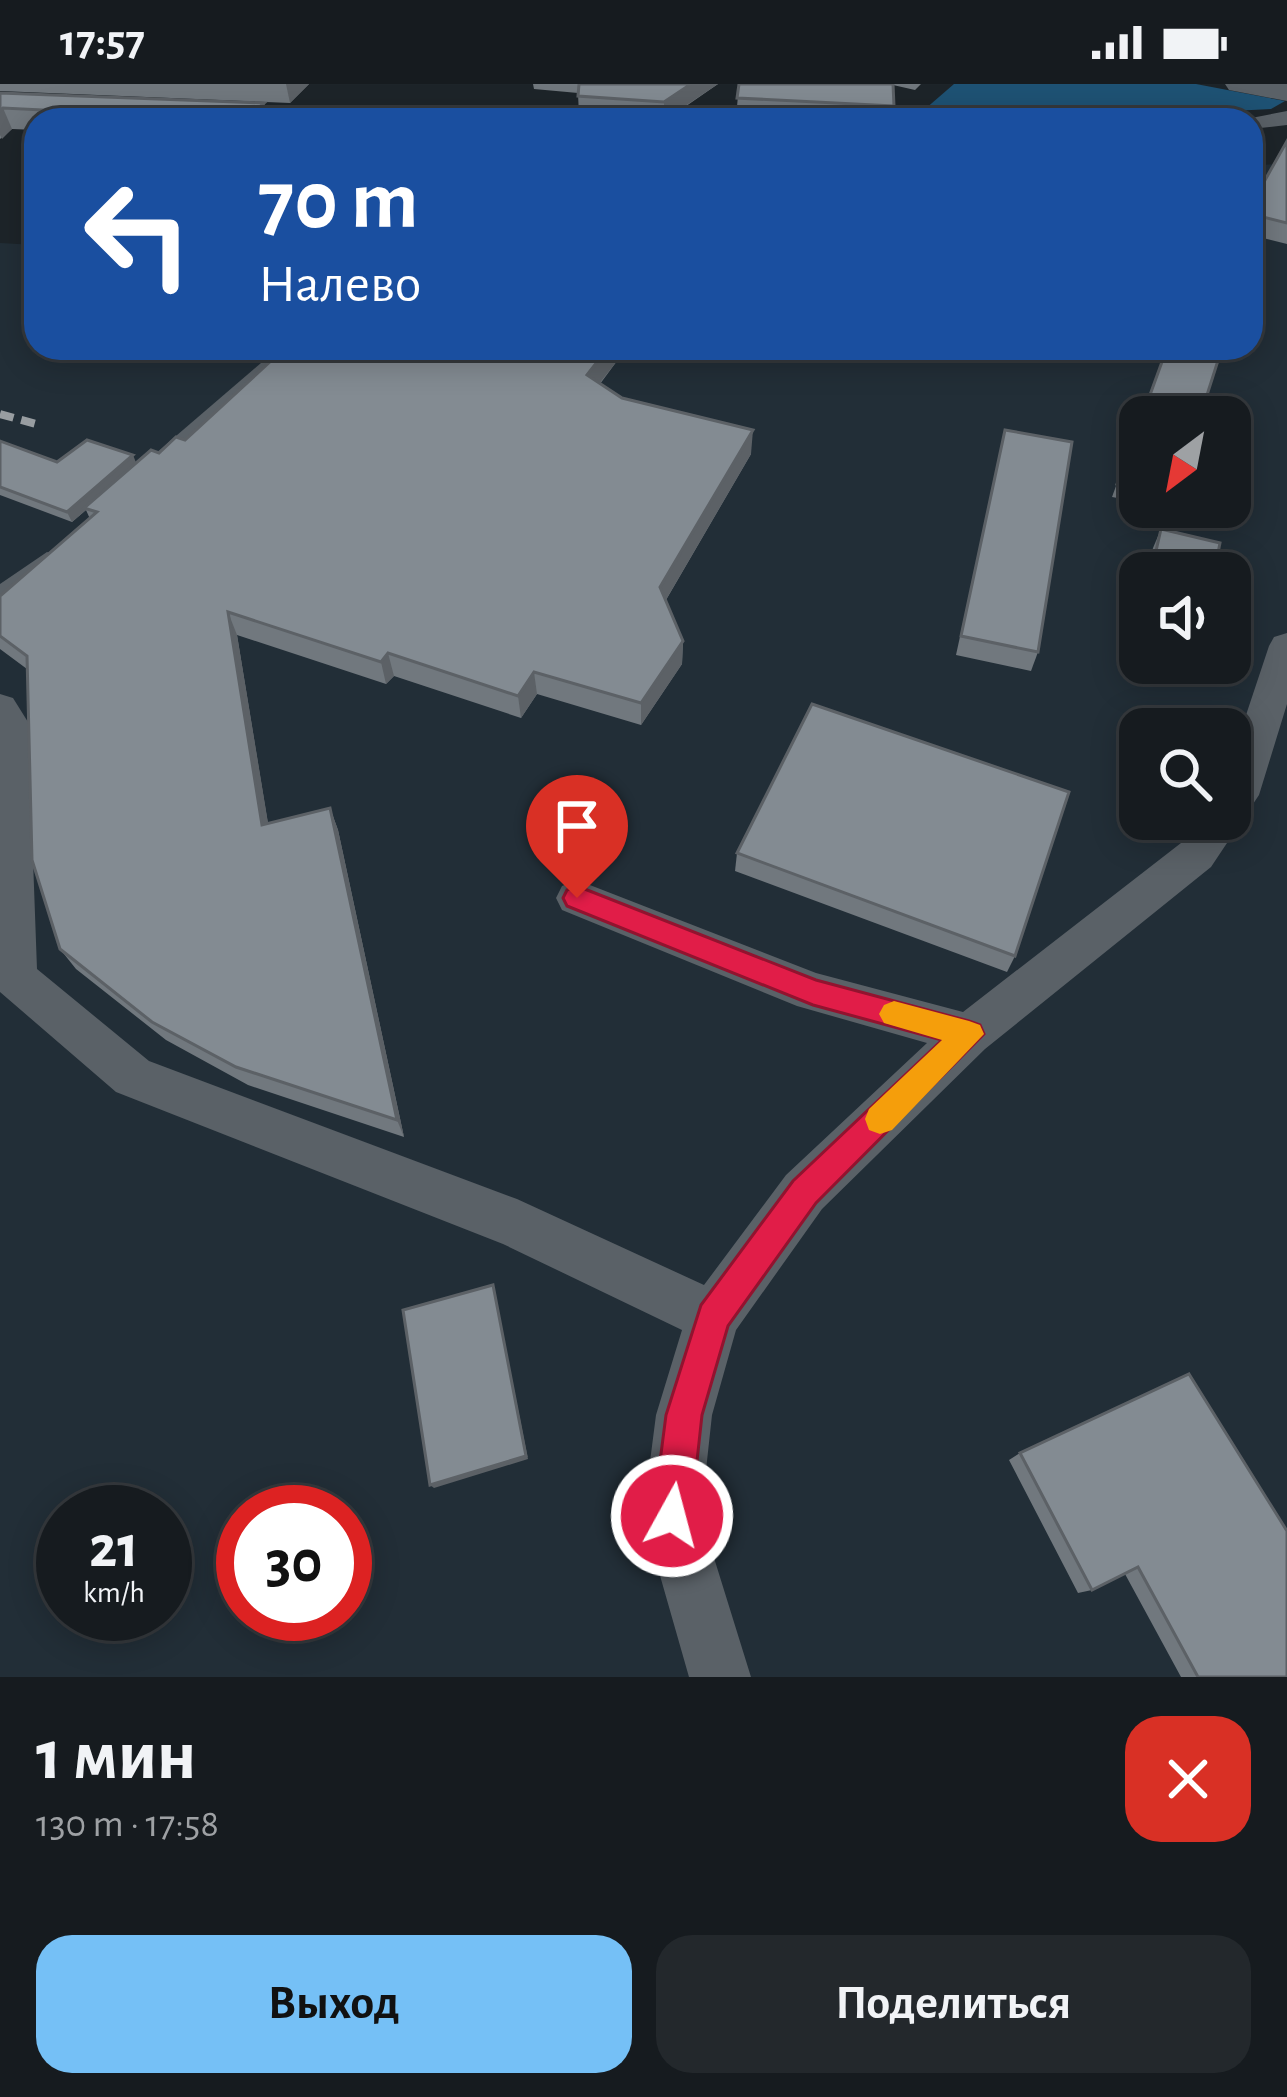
<!DOCTYPE html>
<html lang="ru">
<head>
<meta charset="utf-8">
<style>
  body { margin:0; font-family:"Alegreya Sans",sans-serif; background:#23282c; color:#f1f3f6; height:100vh; display:flex; flex-direction:column; font-size:45px; white-space:nowrap }
  * { box-sizing:border-box; margin:0 }
  p { font-size:39px; color:#9ea1a4 }
  .icon { flex:none; width:66px; height:66px; fill:none; stroke:currentColor; stroke-width:2; stroke-linecap:round; stroke-linejoin:round }
  .map { position:relative; height:1593px; overflow:hidden }
  .side { display:flex; flex-direction:column; background:#161b1f; flex:1 }
  .side>* { flex:none }
  .hud { position:absolute; left:24px; top:24px; width:1239px; height:252px; border-radius:36px; box-shadow:0 6px 30px #0003,0 0 0 3px #35393d; background:#1a4fa0; color:#fff; overflow:hidden }
  .needle { width:78px; rotate:212deg }
  .fabs { position:absolute; left:1119px; top:312px; display:grid; gap:24px }
  .fabs a { display:grid; place-items:center; width:132px; height:132px; border-radius:24px; background:#161b1f; box-shadow:0 6px 30px #0003,0 0 0 3px #35393d; font-size:60px }
  .speed { position:absolute; left:36px; top:1401px; display:flex; gap:24px; font-size:60px; font-weight:700; text-align:center }
  .speed>* { display:grid; place-content:center; width:156px; height:156px; border-radius:50%; background:#161b1f; box-shadow:0 6px 30px #0003,0 0 0 3px #35393d; line-height:1 }
  .speed small { font-size:30px; font-weight:400 }
  .speed .limit { border:18px solid #d22; background:#fff; color:#111 }
  .pin { position:absolute; display:grid; place-items:center; width:102px; height:102px; color:#fff; margin:-123px -51px; border-radius:50% 50% 50% 0; rotate:-45deg; box-shadow:0 0 12px #0007 }
  .pin .icon { rotate:45deg }
  .me { position:absolute; width:132px; margin:-66px; rotate:7deg; stroke-linejoin:round; filter:drop-shadow(0 0 9px #0008) }
  .turn { display:flex; align-items:center; gap:42px; height:252px; padding:0 36px; font-size:54px }
  .turn .icon { width:156px; height:156px; stroke-width:2.5 }
  .turn b { display:block; font-size:84px; line-height:102px }
  .round { display:grid; place-items:center; flex:none; width:126px; height:126px; border-radius:36px; background:#23282c }
  .head { display:flex; align-items:center; justify-content:space-between; height:204px; padding:0 36px }
  h1 { font-size:72px; font-weight:700; line-height:90px }
  .button { display:flex; gap:24px; margin-top:auto; padding:24px 36px }
  .button a { flex:1; height:138px; border-radius:36px; background:#75c0f6; color:#111; font-size:48px; font-weight:700; line-height:138px; text-align:center }
  .button a+a { background:#23282c; color:#f1f3f6 }
  .status { display:flex; justify-content:space-between; align-items:center; height:84px; padding:0 60px; background:#161b1f; direction:ltr }
  .status svg { height:33px; fill:currentColor }
  .map>svg:first-child { display:block }
</style>
</head>
<body>
<div class="status"><b>17:57</b><svg viewBox="0 0 49 12"><path d="M0 12V9h3v3zM5 12V6h3v6zM10 12V3h3v9zM15 12V0h3v12zM26 1h20v11H26zM47 4h2v5h-2z"/></svg></div>
<div class="map">
<svg width="1287" height="1593" viewBox="0 0 1287 1593">
  <rect width="100%" height="100%" fill="#1d2429"/>
  <path fill="#222e37" fill-rule="evenodd" d="M1287 79V1593H0V159L36 161V264H1251V82ZM1140 333H1230V423H1140ZM1140 489H1230V579H1140ZM1140 645H1230V735H1140ZM63 1428H165V1530H63ZM243 1428H345V1530H243Z"/>
  <polygon fill="#1e5274" points="954,0 1196,0 1285,17 1271,25 1213,28 1210,36 899,36 917,32"/>
  <g fill="none" stroke-linecap="round" stroke-linejoin="round">
    <g fill="#5a6167" fill-rule="evenodd">
      <polygon points="268,273 280,276 165,376 155,376 155,370"/>
      <polygon points="47,468 53,470 53,478 0,514 0,500"/>
    </g>
    <g fill="#5a6167" fill-rule="evenodd">
      <polygon points="211,20 421,29 432,36 203,32 200,27"/>
      <polygon points="1287,27 1287,41 1251,45 1251,36 1241,36"/>
      <polygon points="1287,549 1287,620 1259,711 1211,783 985,965 822,1125 736,1246 712,1331 701,1432 751,1593 689,1593 643,1432 656,1331 682,1246 503,1160 116,1008 0,908 0,610 13,614 28,638 37,885 149,977 517,1115 704,1201 786,1091 927,959 797,922 562,826 556,814 562,802 577,796 816,889 963,928 1181,759 1199,735 1230,735 1230,679 1269,562 1274,553"/>
    </g>
    <polygon fill="#5a6167" fill-rule="evenodd" points="1225,0 1287,0 1287,17 1229,6"/>
    <polyline stroke="#989da1" stroke-width="8" stroke-dasharray="14 8" stroke-linecap="butt" points="0,330 36,340"/>
  </g>
  <g fill="#71787e">
    <polygon points="0,0 309,0 290,19 0,7"/>
    <polygon points="533,0 718,0 666,36 579,32 578,9 534,5"/>
    <polygon points="739,0 921,0 915,6 893,1 894,22 892,36 736,34"/>
    <polygon points="0,9 264,19 268,36 36,36 36,46 12,45 0,55"/>
    <polygon points="1287,57 1287,160 1251,151 1251,121"/>
    <polygon points="285,264 620,264 620,273 600,300 622,314 751,370 666,516 683,557 682,580 641,641 537,610 521,634 394,592 386,600 237,551 268,740 330,724 338,746 404,1053 248,1001 166,956 76,885 60,865 27,585 0,565 0,512 90,435 86,426 72,438 0,411 0,357 57,378 136,379 185,356"/>
    <polygon points="1140,336 1140,418 1112,413"/>
    <polygon points="1005,346 1038,568 1031,587 956,571"/>
    <polygon points="1161,445 1214,489 1147,489 1153,464"/>
    <polygon points="1140,516 1140,575 1127,572"/>
    <polygon points="1155,579 1220,579 1211,594"/>
    <polygon points="737,769 1015,872 1007,888 735,787"/>
    <polygon points="1020,1369 1287,1593 1181,1593 1125,1490 1092,1506 1078,1509 1009,1376"/>
  </g>
  <g fill="#5c6166">
    <polygon points="286,0 309,0 290,19"/>
    <polygon points="691,0 718,0 664,36 664,18"/>
    <polygon points="264,19 268,36 245,36"/>
    <polygon points="3,24 12,45 2,55 0,51 0,27"/>
    <polygon points="608,264 620,264 620,273 588,314 587,291"/>
    <polygon points="753,346 751,370 660,526 660,503"/>
    <polygon points="133,371 137,381 84,424 86,426 72,438 67,428"/>
    <polygon points="228,528 237,551 272,763 262,741"/>
    <polygon points="683,557 682,580 641,641 641,619"/>
    <polygon points="388,569 394,592 386,600 381,578"/>
    <polygon points="534,588 537,610 521,634 518,612"/>
    <polygon points="330,724 338,746 404,1053 397,1036"/>
    <polygon points="493,1201 528,1375 434,1404 430,1401"/>
  </g>
  <g fill="#838b92" stroke="#5c6166" stroke-width="3">
    <polygon points="579,0 691,0 664,18 578,12"/>
    <polygon points="739,0 893,0 894,22 737,14"/>
    <polygon points="0,9 264,19 245,36 97,36 104,29 3,24 0,27"/>
    <polygon points="1287,57 1287,139 1251,130 1251,121"/>
    <polygon points="285,264 346,264 396,276 406,272 405,264 608,264 587,291 622,314 753,346 660,503 683,557 641,619 534,588 518,612 388,569 381,578 228,528 262,741 330,724 397,1036 236,983 152,938 60,865 32,776 27,572 0,552 0,512 97,428 84,424 151,366 159,369 176,353 185,356"/>
    <polygon points="1167,264 1222,264 1200,333 1142,333"/>
    <polygon points="1140,338 1140,404 1117,400"/>
    <polygon points="1005,346 1072,358 1038,568 961,552"/>
    <polygon points="87,356 133,371 67,428 0,403 0,357 57,378"/>
    <polygon points="1161,445 1220,459 1214,489 1151,489"/>
    <polygon points="812,620 1069,708 1015,872 737,769"/>
    <polygon points="493,1201 526,1372 430,1401 403,1226"/>
    <polygon points="1189,1290 1287,1447 1287,1593 1198,1593 1138,1483 1092,1506 1020,1369"/>
  </g>
  <polygon fill="#e11d48" stroke="#92132f" stroke-width="3" points="577,802 816,896 969,937 980,941 984,950 816,1119 728,1242 702,1331 691,1432 686,1445 672,1451 659,1445 653,1432 666,1331 701,1221 793,1097 942,956 813,921 567,822 563,814 567,806"/>
  <polygon fill="#f59e0b" points="894,917 969,937 980,941 984,950 892,1046 880,1050 869,1046 865,1035 869,1025 942,956 884,939 879,930 884,921"/>
</svg>
<div class="fabs">
<a><svg class="needle" viewBox="-14 -14 28 28"><path d="M0-13l5 13h-10z" fill="#e53935"/><path d="M0 13l5-13h-10z" fill="#9ea1a4"/></svg></a>
<a><svg class="icon" aria-label="sound" viewBox="0 0 24 24"><path d="M4 9h4l5-4v14l-5-4H4zM17 9q2 3 0 6"/></svg></a>
<a><svg class="icon" aria-label="search" viewBox="0 0 24 24"><circle cx="10" cy="10" r="6"/><path d="M15 15l6 6"/></svg></a>
</div>
<div class="speed"><div>21<small>km/h</small></div><div class="limit">30</div></div>
<div class="pin" style="left:577px;top:814px;background:#d93025"><svg class="icon" aria-label="arrive" viewBox="0 0 24 24"><path d="M6 21V4h12l-3 4 3 4H6"/></svg></div>
<svg class="me" style="left:672px;top:1432px" viewBox="-20 -20 40 40"><circle r="17" fill="#e11d48" stroke="#fff" stroke-width="3"/><path d="M0-11L8 9 0 5-8 9z" fill="#fff"/></svg>
<div class="hud">
<div class="turn"><svg class="icon" aria-label="left" viewBox="0 0 24 24"><path d="M17 20v-9H6M10 6l-5 5 5 5"/></svg><div><b>70 m</b>Налево</div></div>
</div>
</div>
<section class="side">
<div class="head"><div><h1>1 мин</h1><p>130 m · 17:58</p></div><a class="round" style="background:#d93025;color:#fff"><svg class="icon" aria-label="close" viewBox="0 0 24 24"><path d="M6 6l12 12M18 6L6 18"/></svg></a></div>
<div class="button"><a>Выход</a><a>Поделиться</a></div>
</section>
</body>
</html>
